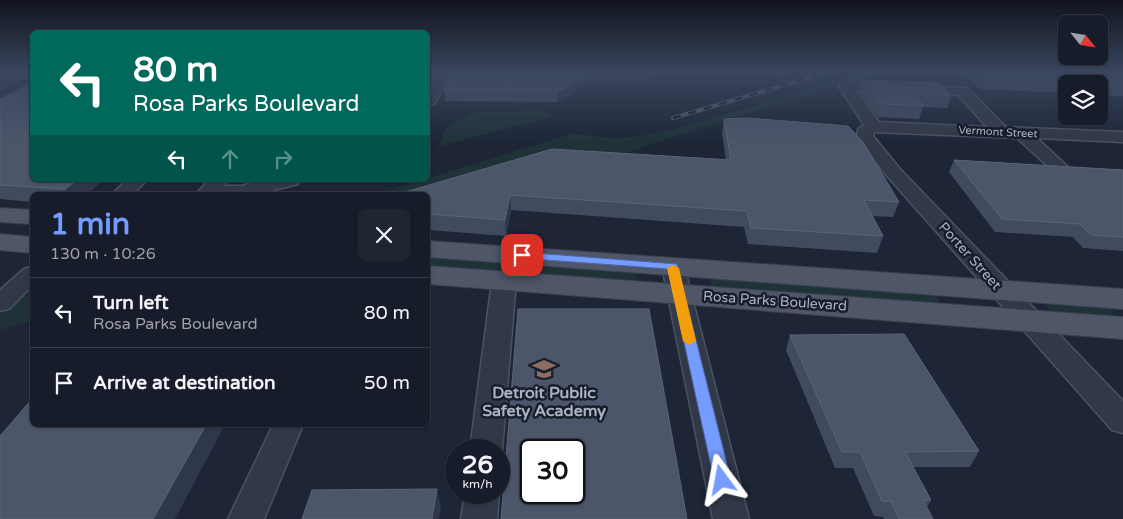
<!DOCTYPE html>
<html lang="en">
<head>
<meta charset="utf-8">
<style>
  body { margin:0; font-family:"Varela Round",sans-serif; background:#1f2531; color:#f1f3f6; height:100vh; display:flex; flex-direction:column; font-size:19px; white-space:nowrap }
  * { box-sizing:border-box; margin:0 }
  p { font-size:16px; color:#9ea1a8 }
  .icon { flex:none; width:28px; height:28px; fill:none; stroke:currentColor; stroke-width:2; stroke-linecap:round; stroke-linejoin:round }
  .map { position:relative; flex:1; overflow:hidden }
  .panel { position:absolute; left:30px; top:192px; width:400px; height:235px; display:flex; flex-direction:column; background:#161c29; border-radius:8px; box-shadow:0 1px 4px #0004,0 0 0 1px #353a46 }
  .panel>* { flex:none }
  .hud { position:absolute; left:30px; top:30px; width:400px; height:152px; border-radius:8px; box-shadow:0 1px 4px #0004,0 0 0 1px #353a46; background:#00695c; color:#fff; overflow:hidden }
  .needle { width:32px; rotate:120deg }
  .tools { position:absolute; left:1058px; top:15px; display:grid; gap:10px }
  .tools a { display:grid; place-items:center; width:50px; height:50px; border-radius:8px; background:#161c29; box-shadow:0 1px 4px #0004,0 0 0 1px #353a46; font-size:25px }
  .speed { position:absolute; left:445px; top:439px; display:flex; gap:10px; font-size:25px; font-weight:700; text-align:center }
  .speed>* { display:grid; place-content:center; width:65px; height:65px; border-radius:50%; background:#161c29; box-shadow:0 1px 4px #0004,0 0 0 1px #353a46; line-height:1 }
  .speed small { font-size:12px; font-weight:400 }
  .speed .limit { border:2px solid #111; border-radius:8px; background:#fff; color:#111 }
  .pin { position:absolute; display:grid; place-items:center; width:42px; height:42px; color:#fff; margin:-21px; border-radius:10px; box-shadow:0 2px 8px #0006 }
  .me { position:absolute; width:55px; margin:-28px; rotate:347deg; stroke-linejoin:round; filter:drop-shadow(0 0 4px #0008) }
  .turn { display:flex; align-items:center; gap:18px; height:105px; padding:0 20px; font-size:22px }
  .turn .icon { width:65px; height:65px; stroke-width:2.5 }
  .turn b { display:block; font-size:35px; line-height:42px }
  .lanes { display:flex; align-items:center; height:48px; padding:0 20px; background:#0003; justify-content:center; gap:25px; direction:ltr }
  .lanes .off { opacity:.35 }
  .round { display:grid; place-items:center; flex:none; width:52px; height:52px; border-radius:8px; background:#1f2531 }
  .head { display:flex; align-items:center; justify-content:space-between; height:85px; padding:0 20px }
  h1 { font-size:30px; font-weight:800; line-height:38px; color:#759cff }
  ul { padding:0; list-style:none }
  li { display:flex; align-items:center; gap:15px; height:70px; padding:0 20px; border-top:1px solid #353a46 }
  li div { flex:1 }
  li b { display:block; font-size:19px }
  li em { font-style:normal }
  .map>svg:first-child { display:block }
</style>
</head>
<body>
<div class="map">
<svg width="1123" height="519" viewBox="0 0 1123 519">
  <rect width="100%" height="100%" fill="#1d2537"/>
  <g fill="#1f3238">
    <polygon points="867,72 887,72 844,83 612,157 428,195 373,195 571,134 613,138 643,136 672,130"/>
    <polygon points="538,108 553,116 438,147 446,128 475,112 519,112"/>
    <polygon points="428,255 637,272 636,281 428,265"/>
    <polygon points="710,276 934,294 940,300 937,304 711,287"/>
    <polygon points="32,294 32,321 0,330 0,303"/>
    <polygon points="1043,302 1113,307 1112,317 1054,313"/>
  </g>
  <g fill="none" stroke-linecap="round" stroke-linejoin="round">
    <defs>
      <g id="minor">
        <polygon points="436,72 450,72 435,103 428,107 428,89"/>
        <path d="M535 72H655C643 86 562 77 542 76Z"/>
        <polygon points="774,72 789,72 782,76"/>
        <path d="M852 82 967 88 1006 127 1123 132V142L1037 138 1068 167 1065 171H1053L1017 138 874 132 873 136 900 169 1123 401V433L1112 430 888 177 859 140 857 137 858 129 864 125 839 87 841 84ZM856 90 958 95 987 127 879 122Z"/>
        <polygon points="127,180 147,180 132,195 111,195"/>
        <polygon points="209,180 228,180 224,186 242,186 260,180 300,180 298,184 254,195 200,195 198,192"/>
        <polygon points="673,259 681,261 684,266 749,519 713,519 662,266 665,261"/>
        <polygon points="32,267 32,286 9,309 0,311 0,290 24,269"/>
        <polygon points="504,274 512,276 516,281 502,450 499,456 499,450 470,450 492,281 496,276"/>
        <polygon points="273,425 303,425 264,519 228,519"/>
        <polygon points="465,492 499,491 497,519 461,519"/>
      </g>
      <g id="major">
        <polygon points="32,83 32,95 0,111 0,99"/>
        <polygon points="0,208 32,210 32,224 0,222"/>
        <polygon points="0,234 32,237 32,253 0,250"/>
        <polygon points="428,241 1123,289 1123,309 428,257"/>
        <polygon points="428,266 1123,317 1123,339 428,284"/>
      </g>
    </defs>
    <use href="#minor" stroke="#4b5263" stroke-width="3"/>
    <use href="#major" stroke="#3a4151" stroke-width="2"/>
    <use href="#minor" fill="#313847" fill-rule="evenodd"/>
    <use href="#major" fill="#4e5668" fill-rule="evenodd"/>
    <defs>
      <polyline id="rail" points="673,118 829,72"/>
    </defs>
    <use href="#rail" stroke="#525b6f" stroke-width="4"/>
    <use href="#rail" stroke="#171d2b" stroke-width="2.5" stroke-dasharray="8" stroke-linecap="butt"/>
  </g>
  <g fill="#414b60">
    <polygon points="960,72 1123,72 1123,96 1099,95 1099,84 1066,84 1066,93 980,89"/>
    <polygon points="863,80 951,95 947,108 923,107 919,119 878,117 860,92"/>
    <polygon points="595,81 557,102 445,101 444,91"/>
    <polygon points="0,106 32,180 103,180 85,195 32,195 32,202 0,199"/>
    <polygon points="724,119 899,202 893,217 872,216 883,236 877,253 748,244 744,227 511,210 506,236 428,230 428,195 726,160 722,133"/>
    <polygon points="954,160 1123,170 1123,251 1083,248 1073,237 995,232 949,172"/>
    <polygon points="790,335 979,451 970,467 913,467 931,500 927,507 933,519 884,519 883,517 874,516 853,468 835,468 786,350"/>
  </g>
  <g fill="#2e374b">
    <polygon points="13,72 32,72 32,74 0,91 0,78"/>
    <polygon points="596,72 595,81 557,102 557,92"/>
    <polygon points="77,180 103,180 85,195 68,195 65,189"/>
    <polygon points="510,195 511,210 506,236 505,220"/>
    <polygon points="206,425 225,425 175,519 153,519"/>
    <polygon points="437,489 441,507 439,519 432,519"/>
  </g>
  <g fill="#4c566b" stroke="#5b6479" fill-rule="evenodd">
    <polygon points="0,72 13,72 0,78"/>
    <polygon points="452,72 596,72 557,92 444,91"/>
    <polygon points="976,72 1123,72 1123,85 985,79"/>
    <polygon points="863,80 940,83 951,95 913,94 924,106 882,104"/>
    <polygon points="27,91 32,92 32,180 77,180 65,189 0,185 0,106"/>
    <polygon points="748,118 848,126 863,142 899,202 864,200 883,236 751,228 747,211 510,195 505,220 428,214 428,195 395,195 552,149 731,160 724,119"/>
    <polygon points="954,160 1123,170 1123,237 1091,235 1080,224 1002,219"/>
    <path d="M518 309H649L687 519H501ZM531 450H574V492H531Z"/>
    <polygon points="904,334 979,451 905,452 931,500 923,500 933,519 899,519 891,501 882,501 860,452 842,452 790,335"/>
    <polygon points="32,399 32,425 206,425 153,519 0,519 0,436"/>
    <polygon points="437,489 432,519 302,519 312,490"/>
  </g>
  <linearGradient id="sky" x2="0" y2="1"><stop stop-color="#10141e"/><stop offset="0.5" stop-color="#3a465e"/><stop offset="1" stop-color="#3a465e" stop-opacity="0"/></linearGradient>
  <rect width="1123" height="144" fill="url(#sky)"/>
  <polygon fill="#759cff" stroke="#4c65a6" points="522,252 677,264 731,480 728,485 722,488 716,485 714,480 668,269 518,258 518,253"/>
  <polygon fill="#f59e0b" points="673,265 679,268 696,341 689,345 683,341 667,268"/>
  <defs>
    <symbol id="school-bare" viewBox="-9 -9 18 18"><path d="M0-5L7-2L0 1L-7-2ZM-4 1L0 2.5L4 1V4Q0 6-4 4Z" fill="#8d6e63" stroke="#171d2b" stroke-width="2.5" paint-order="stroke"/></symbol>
  </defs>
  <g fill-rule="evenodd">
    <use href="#school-bare" x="528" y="353" width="32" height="32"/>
  </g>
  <g text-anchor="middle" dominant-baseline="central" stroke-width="5" stroke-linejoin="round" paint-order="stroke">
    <g font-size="11" fill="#aab2c5" stroke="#171d2b">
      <text transform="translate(998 132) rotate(3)">Vermont Street</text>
    </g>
    <g font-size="14" fill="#aab2c5" stroke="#171d2b">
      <text transform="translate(970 256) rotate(48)">Porter Street</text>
      <text transform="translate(775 301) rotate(4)">Rosa Parks Boulevard</text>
    </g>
    <g font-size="16" font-weight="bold" fill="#aab2c5" stroke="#171d2b">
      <text x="544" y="393">Detroit Public<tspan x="544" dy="18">Safety Academy</tspan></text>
    </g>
  </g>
</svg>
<div class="tools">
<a><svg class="needle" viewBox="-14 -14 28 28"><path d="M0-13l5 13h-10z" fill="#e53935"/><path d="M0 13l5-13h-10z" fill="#9ea1a8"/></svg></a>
<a><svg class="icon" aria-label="layers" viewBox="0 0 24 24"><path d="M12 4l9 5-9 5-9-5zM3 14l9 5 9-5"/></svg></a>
</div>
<div class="speed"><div>26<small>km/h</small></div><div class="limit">30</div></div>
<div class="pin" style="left:522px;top:255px;background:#d93025"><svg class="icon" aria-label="arrive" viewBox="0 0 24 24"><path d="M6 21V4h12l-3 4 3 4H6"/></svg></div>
<svg class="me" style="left:722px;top:480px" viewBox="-20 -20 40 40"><path d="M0-17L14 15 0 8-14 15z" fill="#759cff" stroke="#fff" stroke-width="4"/></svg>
<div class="hud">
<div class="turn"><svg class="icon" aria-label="left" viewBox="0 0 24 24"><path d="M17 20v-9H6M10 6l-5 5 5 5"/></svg><div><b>80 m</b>Rosa Parks Boulevard</div></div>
<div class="lanes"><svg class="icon" aria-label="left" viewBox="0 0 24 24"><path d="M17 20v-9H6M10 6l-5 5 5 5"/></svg><svg class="icon off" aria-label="ahead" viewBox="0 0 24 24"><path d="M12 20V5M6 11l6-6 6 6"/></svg><svg class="icon off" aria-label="right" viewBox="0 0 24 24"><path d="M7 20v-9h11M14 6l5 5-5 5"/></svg></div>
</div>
<section class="panel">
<div class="head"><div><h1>1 min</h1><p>130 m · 10:26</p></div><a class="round"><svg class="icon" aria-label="close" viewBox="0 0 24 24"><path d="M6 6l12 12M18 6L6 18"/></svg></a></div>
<ul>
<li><svg class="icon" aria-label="left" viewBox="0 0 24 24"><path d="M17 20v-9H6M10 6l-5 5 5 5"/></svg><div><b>Turn left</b><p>Rosa Parks Boulevard</p></div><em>80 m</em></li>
<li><svg class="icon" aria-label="arrive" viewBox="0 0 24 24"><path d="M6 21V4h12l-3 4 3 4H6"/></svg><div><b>Arrive at destination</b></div><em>50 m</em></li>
</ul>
</section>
</div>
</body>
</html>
